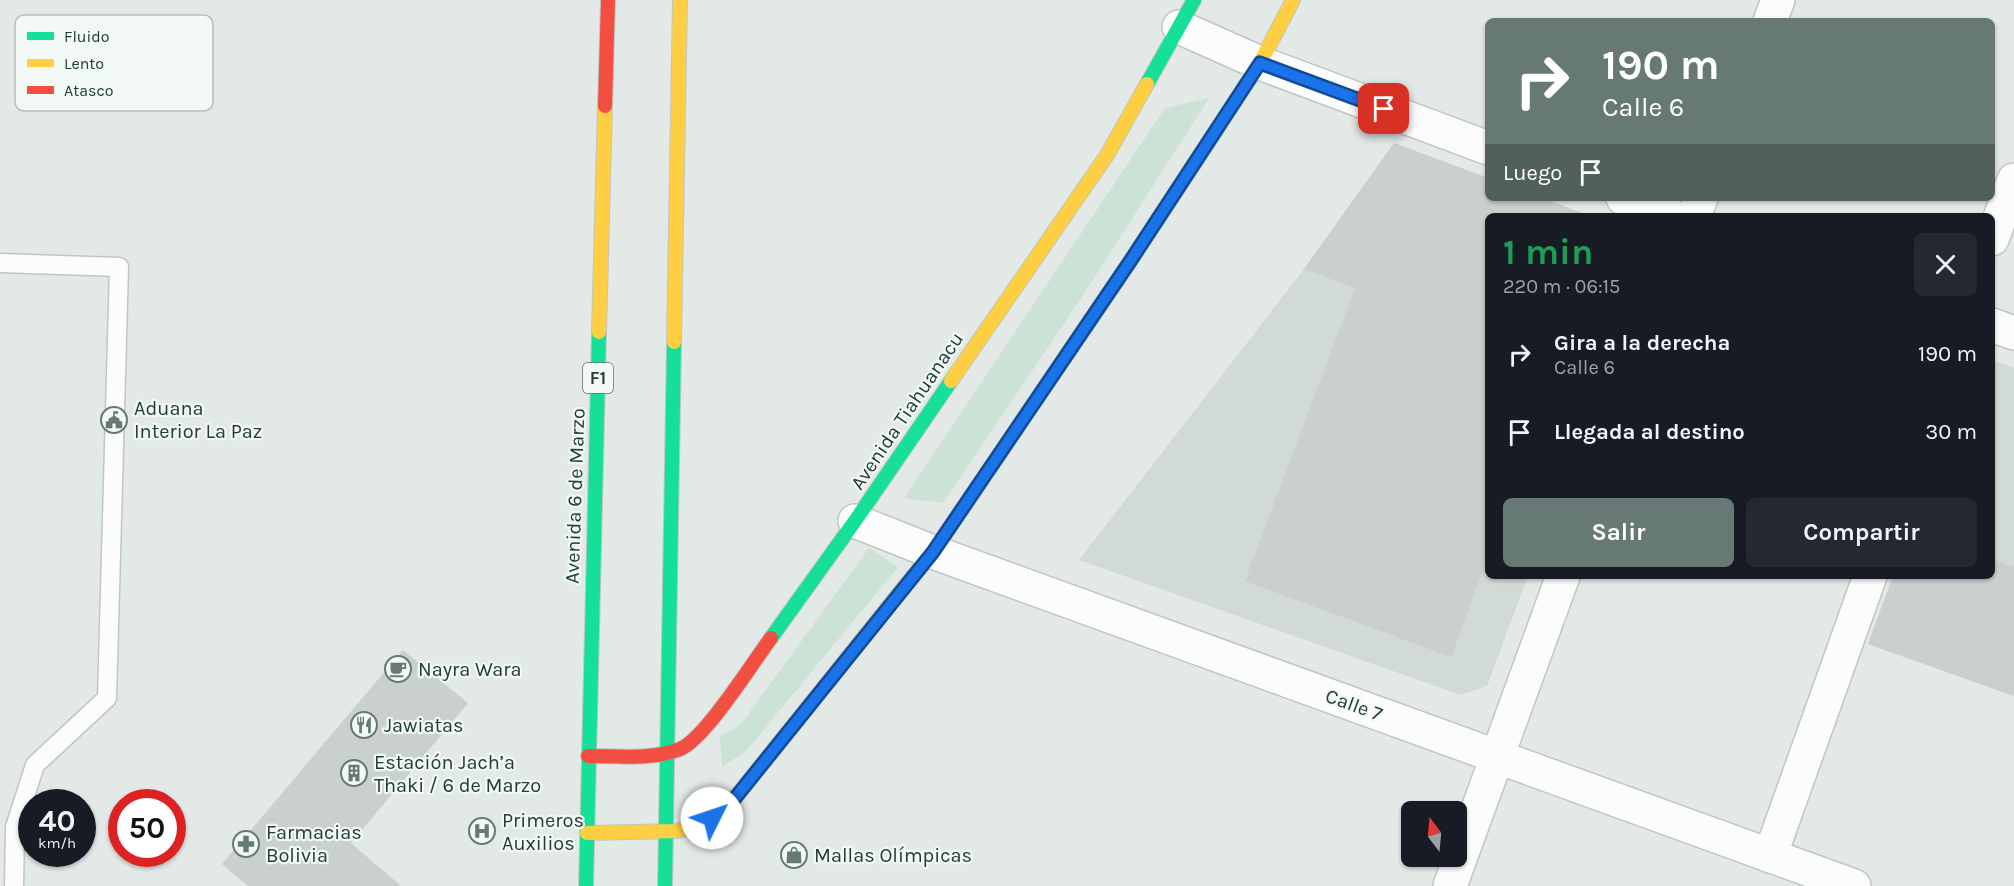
<!DOCTYPE html>
<html lang="es">
<head>
<meta charset="utf-8">
<style>
  body { margin:0; font-family:Karla,sans-serif; background:#242831; color:#f1f3f6; height:100vh; display:flex; flex-direction:column; font-size:22px; white-space:nowrap }
  * { box-sizing:border-box; margin:0 }
  p { font-size:20px; color:#9ea1a6 }
  .icon { flex:none; width:33px; height:33px; fill:none; stroke:currentColor; stroke-width:2; stroke-linecap:round; stroke-linejoin:round }
  .map { position:relative; flex:1; overflow:hidden }
  .sheet { position:absolute; left:1485px; top:213px; width:510px; height:366px; display:flex; flex-direction:column; background:#171b24; border-radius:9px; box-shadow:0 2px 4px #0004 }
  .sheet>* { flex:none }
  .banner { position:absolute; left:1485px; top:18px; width:510px; height:183px; border-radius:9px; box-shadow:0 2px 4px #0004; background:#667974; color:#fff; overflow:hidden }
  .needle { width:39px; rotate:344deg }
  .tools { position:absolute; left:1401px; top:801px; display:grid; gap:12px }
  .tools a { display:grid; place-items:center; width:66px; height:66px; border-radius:9px; background:#171b24; box-shadow:0 2px 4px #0004; font-size:30px }
  .speed { position:absolute; left:18px; top:789px; display:flex; gap:12px; font-size:30px; font-weight:700; text-align:center }
  .speed>* { display:grid; place-content:center; width:78px; height:78px; border-radius:50%; background:#171b24; box-shadow:0 2px 4px #0004; line-height:1 }
  .speed small { font-size:15px; font-weight:400 }
  .speed .limit { border:9px solid #d22; background:#fff; color:#111 }
  .pin { position:absolute; display:grid; place-items:center; width:51px; height:51px; color:#fff; margin:-26px; border-radius:12px; box-shadow:0 3px 9px #0006 }
  .me { position:absolute; width:66px; margin:-33px; rotate:49deg; stroke-linejoin:round; filter:drop-shadow(0 0 4px #0008) }
  .turn { display:flex; align-items:center; gap:21px; height:126px; padding:0 18px; font-size:27px }
  .turn .icon { width:78px; height:78px; stroke-width:2.5 }
  .turn b { display:block; font-size:42px; line-height:51px }
  .then { display:flex; align-items:center; height:57px; padding:0 18px; background:#0003; gap:12px; font-size:22px }
  .round { display:grid; place-items:center; flex:none; width:63px; height:63px; border-radius:9px; background:#242831 }
  .summary { display:flex; align-items:center; justify-content:space-between; height:102px; padding:0 18px }
  h1 { font-size:36px; font-weight:700; line-height:45px; color:#1e9e55 }
  .button { display:flex; gap:12px; margin-top:auto; padding:12px 18px }
  .button a { flex:1; height:69px; border-radius:9px; background:#667974; color:#fff; font-size:24px; font-weight:700; line-height:69px; text-align:center }
  .button a+a { background:#242831; color:#f1f3f6 }
  ul { padding:0; list-style:none }
  li { display:flex; align-items:center; gap:18px; height:78px; padding:0 18px }
  li div { flex:1 }
  li b { display:block; font-size:22px }
  li em { font-style:normal }
  .map>svg:first-child { display:block }
</style>
</head>
<body>
<div class="map">
<svg width="2014" height="886" viewBox="0 0 2014 886">
  <rect width="100%" height="100%" fill="#e3e9e6"/>
  <g fill="#d1dad6">
    <polygon points="1394,143 1488,178 1488,198 1542,198 1590,216 1488,216 1488,576 1528,576 1487,686 1461,695 1079,560 1304,269"/>
    <polygon points="1992,360 2014,368 2014,696 1868,644 1893,576 1992,576"/>
  </g>
  <g fill="#cce2d4">
    <polygon points="1209,98 1084,294 943,503 904,498 1165,108"/>
    <polygon points="869,548 898,567 746,751 722,767 720,737 741,724"/>
  </g>
  <g fill="#cad0ce">
    <polygon points="1394,143 1488,178 1488,198 1542,198 1590,216 1488,216 1488,557 1451,657 1245,581 1355,288 1304,269"/>
    <polygon points="1992,559 2014,567 2014,696 1868,644 1893,576 1992,576"/>
    <polygon points="403,650 468,703 351,843 401,886 248,886 222,864"/>
  </g>
  <g fill="none" stroke-linecap="round" stroke-linejoin="round">
    <defs>
      <polyline id="lane" points="0,263 119,267 107,698 35,765 15,827 14,886"/>
      <g id="street">
        <polyline points="1770,21 1778,0"/>
        <polyline points="1179,27 1260,63 1488,148"/>
        <polyline points="1623,198 1672,216"/>
        <polyline points="1694,216 1701,198"/>
        <polyline points="1992,239 2014,180"/>
        <polyline points="1992,325 2014,333"/>
        <polyline points="855,521 933,552 1854,886"/>
        <polyline points="1770,856 1870,576"/>
        <polyline points="1450,886 1563,576"/>
      </g>
      <g id="fast">
        <polyline points="1147,84 1194,0"/>
        <polyline points="909,581 933,552 1131,260 1217,129"/>
        <polyline points="771,638 855,521 951,381"/>
        <polyline points="586,886 599,332"/>
        <polyline points="665,886 674,342"/>
      </g>
      <g id="slow">
        <polyline points="1217,129 1260,63 1293,0"/>
        <polyline points="599,332 605,106"/>
        <polyline points="674,342 680,0"/>
        <polyline points="951,381 1107,155 1147,84"/>
        <polyline points="587,833 677,831 701,824 723,813 909,581"/>
      </g>
      <g id="jam">
        <polyline points="605,106 608,0"/>
        <path d="M588 756C618 756 652 760 680 749 705 739 753 662 771 638"/>
      </g>
    </defs>
    <use href="#lane" stroke="#c0c6c3" stroke-width="21"/>
    <use href="#street" stroke="#c0c6c3" stroke-width="36"/>
    <use href="#fast" stroke="#bfc7c4" stroke-width="16"/>
    <use href="#slow" stroke="#bfc7c4" stroke-width="16"/>
    <use href="#jam" stroke="#bfc7c4" stroke-width="16"/>
    <use href="#lane" stroke="#fbfcfb" stroke-width="18"/>
    <use href="#street" stroke="#fbfcfb" stroke-width="33"/>
    <use href="#fast" stroke="#16e098" stroke-width="14"/>
    <use href="#slow" stroke="#ffcf43" stroke-width="14"/>
    <use href="#jam" stroke="#f24e42" stroke-width="14"/>
  </g>
  <g fill="none" stroke-linecap="round" stroke-linejoin="round">
    <defs>
      <polyline id="route" points="712,818 723,813 933,552 1131,260 1260,63 1384,109"/>
    </defs>
    <use href="#route" stroke="#114b97" stroke-width="15"/>
    <use href="#route" stroke="#1a73e8" stroke-width="10"/>
  </g>
  <defs>
    <symbol id="civic-ring" viewBox="-11 -11 22 22"><circle r="9.5" fill="#f1f8f5" stroke="#667974" stroke-width="1.5"/><path d="M-.6-6.5H3V-4.5H.6V-3L4-1V1h2V6H-6V1h2V-1L-.6-3ZM-1.2 2.5V6h2.4V2.5Z" fill="#667974"/></symbol>
    <symbol id="cafe-ring" viewBox="-11 -11 22 22"><circle r="9.5" fill="#f1f8f5" stroke="#667974" stroke-width="1.5"/><path d="M-5.5-4.5H6V0H3Q3 3.5 0 3.5H-2.5Q-5.5 3.5-5.5 0ZM3-3.2v2h1.7v-2ZM-6 4.5H4V6H-6Z" fill="#667974"/></symbol>
    <symbol id="restaurant-ring" viewBox="-11 -11 22 22"><circle r="9.5" fill="#f1f8f5" stroke="#667974" stroke-width="1.5"/><path d="M-5-6h1v4h1v-4h1v4h1v-4h1v5L-1.5 .5V6h-2V.5L-5-1ZM5-6V6H3V1.5H1.5Q1.5-4 5-6Z" fill="#667974"/></symbol>
    <symbol id="building-ring" viewBox="-11 -11 22 22"><circle r="9.5" fill="#f1f8f5" stroke="#667974" stroke-width="1.5"/><path d="M-4-6H4V6H1V3H-1V6H-4ZM-2.5-4.3h1.7v1.8h-1.7ZM.8-4.3h1.7v1.8H.8ZM-2.5-1h1.7V.8h-1.7ZM.8-1h1.7V.8H.8Z" fill="#667974"/></symbol>
    <symbol id="hospital-ring" viewBox="-11 -11 22 22"><circle r="9.5" fill="#f1f8f5" stroke="#667974" stroke-width="1.5"/><path d="M-5-5h3v3.5h4V-5h3V5h-3V1.5h-4V5h-3Z" fill="#667974"/></symbol>
    <symbol id="pharmacy-ring" viewBox="-11 -11 22 22"><circle r="9.5" fill="#f1f8f5" stroke="#667974" stroke-width="1.5"/><path d="M-2-6h4v4h4v4h-4v4h-4v-4h-4v-4h4Z" fill="#667974"/></symbol>
    <symbol id="shop-ring" viewBox="-11 -11 22 22"><circle r="9.5" fill="#f1f8f5" stroke="#667974" stroke-width="1.5"/><path d="M-5-2.5h2.3a2.7 3.5 0 0 1 5.4 0H5L5.5 6h-11ZM-1.5-2.5h3a1.5 2.3 0 0 0-3 0Z" fill="#667974"/></symbol>
  </defs>
  <g fill-rule="evenodd">
    <use href="#civic-ring" x="99" y="405" width="30" height="30"/>
    <use href="#cafe-ring" x="383" y="654" width="30" height="30"/>
    <use href="#restaurant-ring" x="349" y="710" width="30" height="30"/>
    <use href="#building-ring" x="339" y="758" width="30" height="30"/>
    <use href="#hospital-ring" x="467" y="816" width="30" height="30"/>
    <use href="#pharmacy-ring" x="231" y="829" width="30" height="30"/>
    <use href="#shop-ring" x="779" y="840" width="30" height="30"/>
  </g>
  <g text-anchor="middle" dominant-baseline="central" stroke-width="4.5" stroke-linejoin="round" paint-order="stroke">
    <rect fill="#f1f8f5" stroke="#60746f" stroke-width="1.5" x="583" y="363" width="30" height="30" rx="4.5"/>
    <g font-size="18" font-weight="bold" fill="#223c36">
      <text x="598" y="378">F1</text>
    </g>
    <g font-size="20" fill="#223c36" stroke="#f1f8f5" text-anchor="start">
      <text x="134" y="408">Aduana<tspan x="134" dy="23">Interior La Paz</tspan></text>
      <text x="418" y="669">Nayra Wara</text>
      <text x="384" y="725">Jawiatas</text>
      <text x="374" y="762">Estación Jach’a<tspan x="374" dy="23">Thaki / 6 de Marzo</tspan></text>
      <text x="502" y="820">Primeros<tspan x="502" dy="23">Auxilios</tspan></text>
      <text x="266" y="832">Farmacias<tspan x="266" dy="23">Bolivia</tspan></text>
      <text x="814" y="855">Mallas Olímpicas</text>
    </g>
    <g font-size="20" fill="#223c36" stroke="#f1f8f5">
      <text transform="translate(907 411) rotate(-56)">Avenida Tiahuanacu</text>
      <text transform="translate(575 496) rotate(-88)">Avenida 6 de Marzo</text>
      <text transform="translate(1354 705) rotate(20)">Calle 7</text>
    </g>
  </g>
  <rect x="15" y="15" width="198" height="96" rx="9" fill="#f1f8f5" stroke="#b3c0bc" stroke-width="1.5"/>
  <rect x="27" y="32" width="27" height="8" fill="#16e098"/>
  <rect x="27" y="59" width="27" height="8" fill="#ffcf43"/>
  <rect x="27" y="86" width="27" height="8" fill="#f24e42"/>
  <g font-size="16" fill="#223c36">
    <text x="64" y="42">Fluido</text>
    <text x="64" y="69">Lento</text>
    <text x="64" y="96">Atasco</text>
  </g>
</svg>
<div class="tools">
<a><svg class="needle" viewBox="-14 -14 28 28"><path d="M0-13l5 13h-10z" fill="#e53935"/><path d="M0 13l5-13h-10z" fill="#9ea1a6"/></svg></a>
</div>
<div class="speed"><div>40<small>km/h</small></div><div class="limit">50</div></div>
<div class="pin" style="left:1384px;top:109px;background:#d93025"><svg class="icon" aria-label="arrive" viewBox="0 0 24 24"><path d="M6 21V4h12l-3 4 3 4H6"/></svg></div>
<svg class="me" style="left:712px;top:818px" viewBox="-20 -20 40 40"><circle r="19" fill="#fff"/><path d="M0-13L10 11 0 6-10 11z" fill="#1a73e8"/></svg>
<div class="banner">
<div class="turn"><svg class="icon" aria-label="right" viewBox="0 0 24 24"><path d="M7 20v-9h11M14 6l5 5-5 5"/></svg><div><b>190 m</b>Calle 6</div></div>
<div class="then">Luego<svg class="icon" aria-label="arrive" viewBox="0 0 24 24"><path d="M6 21V4h12l-3 4 3 4H6"/></svg></div>
</div>
<section class="sheet">
<div class="summary"><div><h1>1 min</h1><p>220 m · 06:15</p></div><a class="round"><svg class="icon" aria-label="close" viewBox="0 0 24 24"><path d="M6 6l12 12M18 6L6 18"/></svg></a></div>
<ul>
<li><svg class="icon" aria-label="right" viewBox="0 0 24 24"><path d="M7 20v-9h11M14 6l5 5-5 5"/></svg><div><b>Gira a la derecha</b><p>Calle 6</p></div><em>190 m</em></li>
<li><svg class="icon" aria-label="arrive" viewBox="0 0 24 24"><path d="M6 21V4h12l-3 4 3 4H6"/></svg><div><b>Llegada al destino</b></div><em>30 m</em></li>
</ul>
<div class="button"><a>Salir</a><a>Compartir</a></div>
</section>
</div>
</body>
</html>
